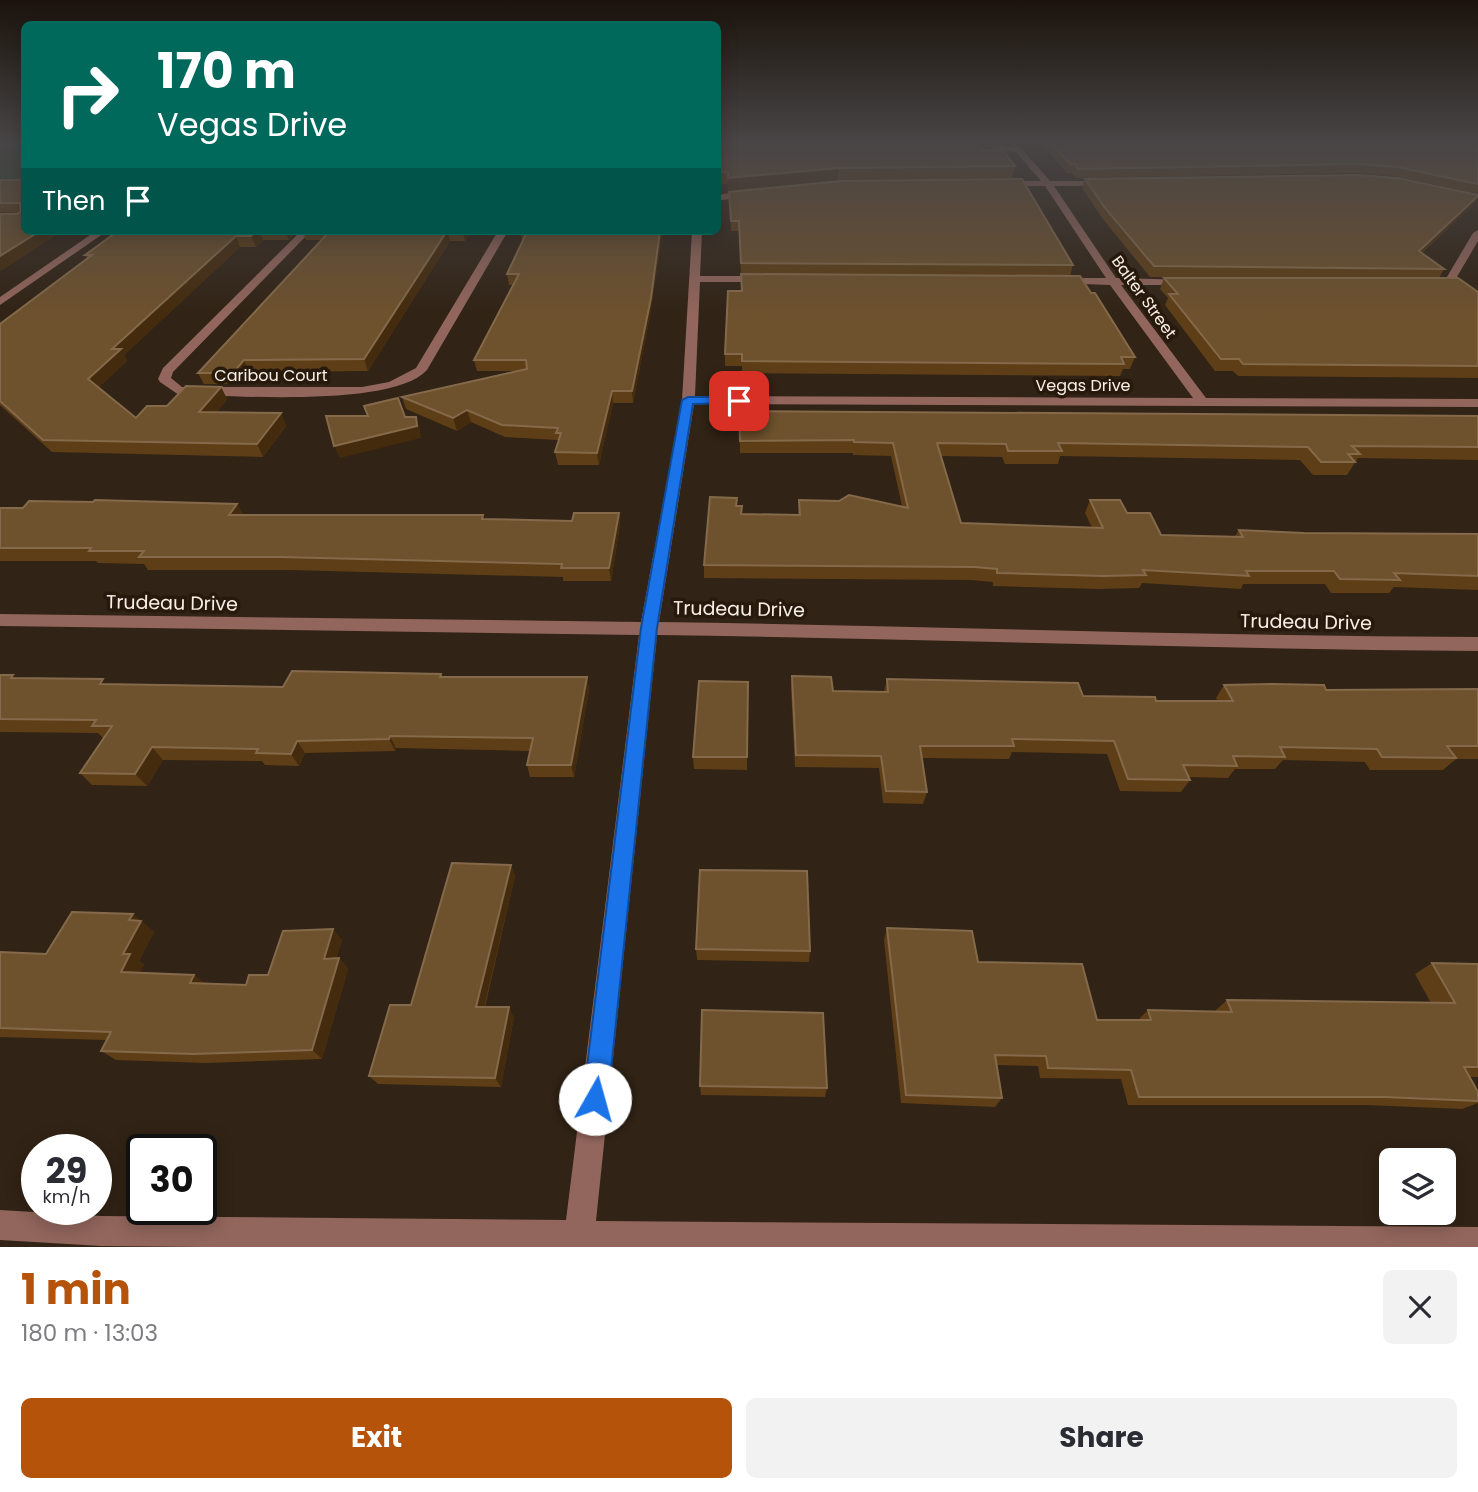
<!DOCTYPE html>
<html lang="en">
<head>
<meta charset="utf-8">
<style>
  body { margin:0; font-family:Poppins,sans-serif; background:#f2f2f3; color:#2b2b33; height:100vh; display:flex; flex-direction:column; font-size:26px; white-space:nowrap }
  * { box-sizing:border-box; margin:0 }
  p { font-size:23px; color:#7c7c81 }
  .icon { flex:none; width:38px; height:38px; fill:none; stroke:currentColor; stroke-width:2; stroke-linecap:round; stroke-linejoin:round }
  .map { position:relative; height:1247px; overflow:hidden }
  .details { display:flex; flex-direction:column; background:#fff; flex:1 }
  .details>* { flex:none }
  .top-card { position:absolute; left:21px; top:21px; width:700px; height:214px; border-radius:10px; box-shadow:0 4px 18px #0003; background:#00695c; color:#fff; overflow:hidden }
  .fabs { position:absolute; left:1379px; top:1148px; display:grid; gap:14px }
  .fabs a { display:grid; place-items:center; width:77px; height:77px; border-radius:10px; background:#fff; box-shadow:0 4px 18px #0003; font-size:35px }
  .speed { position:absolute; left:21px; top:1134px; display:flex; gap:14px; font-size:35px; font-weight:700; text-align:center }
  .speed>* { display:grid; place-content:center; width:91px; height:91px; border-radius:50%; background:#fff; box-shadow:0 4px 18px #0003; line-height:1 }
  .speed small { font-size:18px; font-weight:400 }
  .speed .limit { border:4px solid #111; border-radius:10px; background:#fff; color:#111 }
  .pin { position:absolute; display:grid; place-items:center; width:60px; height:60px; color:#fff; margin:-30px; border-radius:14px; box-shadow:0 4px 10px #0006 }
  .me { position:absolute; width:77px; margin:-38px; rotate:7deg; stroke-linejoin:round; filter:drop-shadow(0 0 5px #0008) }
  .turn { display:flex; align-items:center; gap:24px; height:147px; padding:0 21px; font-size:32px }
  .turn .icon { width:91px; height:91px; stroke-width:2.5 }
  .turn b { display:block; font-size:49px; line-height:60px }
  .then { display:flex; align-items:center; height:66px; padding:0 21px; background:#0003; gap:14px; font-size:26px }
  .round { display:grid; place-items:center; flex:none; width:74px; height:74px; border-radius:10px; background:#f2f2f3 }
  .headline { display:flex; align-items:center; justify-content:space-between; height:119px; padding:0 21px }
  h1 { font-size:42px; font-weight:700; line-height:52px; color:#b45309 }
  .action { display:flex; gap:14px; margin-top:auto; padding:14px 21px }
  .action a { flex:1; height:80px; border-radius:10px; background:#b45309; color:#fff; font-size:28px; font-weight:700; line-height:80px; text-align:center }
  .action a+a { background:#f2f2f3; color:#2b2b33 }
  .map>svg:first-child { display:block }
</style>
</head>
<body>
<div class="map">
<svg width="1478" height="1247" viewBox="0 0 1478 1247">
  <rect width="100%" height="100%" fill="#312315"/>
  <polygon fill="#2a4531" points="0,141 24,141 24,182 0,183"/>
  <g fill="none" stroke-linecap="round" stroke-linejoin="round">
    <g fill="#92665c" fill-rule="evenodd">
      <path d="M985 141 1012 147 1007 141H1015L1050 181H1108L1105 186H1054L1116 278 1190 280 1191 282 1186 285H1121L1206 398 1478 399V407L694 404 659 622C932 626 1205 636 1478 637V651C1204 649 931 639 657 635L596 1221 1478 1227V1247H201L101 1246 0 1240V1210L101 1216 566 1220 639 635 0 626V614L641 622 682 400 692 231H702L700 276H766L771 279 766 282H700L695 396 1193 398 1110 285 1056 283V279L1060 278H1106L1045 186H997L1000 181H1041L1016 152 994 149Z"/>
      <polygon points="752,189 755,194 718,201 718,195"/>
      <polygon points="1478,230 1478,241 1451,287 1427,286 1427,282 1444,282 1473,233"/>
      <polygon points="96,231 107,231 0,305 0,297"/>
      <path d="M301 231H311L173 372 171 378 182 387H362L389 382 416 368 498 231H508L427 370C392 408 233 395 179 395L160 382 158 379 163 368Z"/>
    </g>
  </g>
  <g fill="#5e3e17">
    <polygon points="718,141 982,150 1015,166 1012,178 838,180 728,191 728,184 718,185"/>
    <polygon points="1039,141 1478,141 1478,194 1393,176 1353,173 1076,178 1072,173 1067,173"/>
    <polygon points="1085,179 1478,195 1478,197 1473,205 1422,253 1444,269 1439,278 1478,292 1478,378 1238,376 1233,371 1215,371 1165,305 1168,298 1160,289 1164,278 1296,278 1150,277 1102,218 1082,188"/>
    <polygon points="0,180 62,231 0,271 0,214 19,213 0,212"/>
    <polygon points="729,192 1073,265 1070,276 741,274 739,231 731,231"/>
    <polygon points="118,231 298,231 289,240 263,240 256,247 240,247 124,355 127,361 99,387 136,418 221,387 227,399 216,413 281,413 286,426 263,457 52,452 0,405 0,324 87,259 85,255"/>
    <polygon points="303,231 471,231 465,241 450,241 368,371 249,372 239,384 204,384 198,373 322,240 306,240"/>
    <polygon points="522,231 651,310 633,403 613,403 599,465 558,465 555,452 558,443 558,440 505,437 471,422 457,431 406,409 402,397 516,371 477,371 474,360 513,285 509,285 507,274 522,242 521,234"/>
    <polygon points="725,354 1135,357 1130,369 1123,369 1120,376 742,373 742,366 725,366"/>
    <polygon points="739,411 1478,416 1478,460 1358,458 1347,475 1313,475 1300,460 1060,456 1058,464 1005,464 1002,457 941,456 961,523 1092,528 1085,513 1090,500 1127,513 1161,535 1235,536 1239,530 1304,533 1478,534 1478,590 1394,587 1389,593 1331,593 1325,584 1243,584 1241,589 1142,583 1139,588 1098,589 993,586 993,582 971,580 704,578 704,565 737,506 742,514 798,515 799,500 902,506 891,456 853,455 853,453 740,453"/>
    <polygon points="237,504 243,515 483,515 484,519 572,521 619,513 620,525 611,581 563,581 563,577 288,570 148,570 144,564 98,563 96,561 0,561 0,508"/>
    <polygon points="441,674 443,677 587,677 589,690 574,777 530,777 527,765 530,751 396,748 395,751 305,753 299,766 265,765 262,761 163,760 147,786 92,785 80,773 103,738 98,733 0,732 0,675 16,678 108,684 283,687"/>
    <polygon points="792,676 833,691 884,692 887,679 1083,696 1156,701 1218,701 1216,698 1224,685 1326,690 1478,689 1478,759 1456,759 1443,770 1370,770 1365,762 1283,760 1275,769 1235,769 1228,778 1188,777 1190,780 1181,792 1120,791 1107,754 1012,752 1009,759 921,758 927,792 923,804 883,803 879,768 795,767 791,689"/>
    <polygon points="748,682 747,770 694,769 693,757"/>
    <polygon points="511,865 515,876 485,1007 514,1017 501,1087 378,1084 369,1076 411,1005"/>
    <polygon points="133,914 154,932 139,961 144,965 139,973 194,975 205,984 246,985 342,940 336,959 339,958 348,969 322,1059 206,1063 116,1060 101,1051 106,1040 0,1037 0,952 46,954"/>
    <polygon points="887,928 978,962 1097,1020 1138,1020 1148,1010 1215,1012 1215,1011 1227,1000 1431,1003 1415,974 1432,963 1478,964 1478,1077 1470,1077 1478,1092 1478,1103 1462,1109 1366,1105 1128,1105 1121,1079 1040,1078 1038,1066 997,1065 1002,1098 995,1107 901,1103 884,940"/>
    <polygon points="696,949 810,951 809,962 697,960"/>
    <polygon points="700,1086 827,1088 825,1097 701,1095"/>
  </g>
  <g fill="#452b0d">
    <polygon points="839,168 838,180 728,191 728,178"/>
    <polygon points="1478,196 1473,205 1412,261 1419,251"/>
    <polygon points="40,231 62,231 0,271 0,256"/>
    <polygon points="257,231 259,231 263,240 256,247 251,236"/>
    <polygon points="285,231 298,231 289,240"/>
    <polygon points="447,231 450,241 368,371 364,359"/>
    <polygon points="462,231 471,231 465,241"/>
    <polygon points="660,231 663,231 651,310 633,403 632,391"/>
    <polygon points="236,236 240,247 124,355 127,361 96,390 88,379 112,349"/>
    <polygon points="244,360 249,372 239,384 233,373"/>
    <polygon points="221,387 227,399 206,425 199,412"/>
    <polygon points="612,391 613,403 599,465 597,453"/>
    <polygon points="467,410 471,422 457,431 453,418"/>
    <polygon points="281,413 286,426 263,457 257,444"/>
    <polygon points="416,417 420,429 421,438 340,458 334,446"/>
    <polygon points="237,504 244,517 229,515"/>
    <polygon points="619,513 620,525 611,581 609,568"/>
    <polygon points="587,677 589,690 574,777 571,765"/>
    <polygon points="390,736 396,748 395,751 389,739"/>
    <polygon points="297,741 305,753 299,766 291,754"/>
    <polygon points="152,747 163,760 147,786 135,774"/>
    <polygon points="511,865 515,876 482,1016 476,1007"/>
    <polygon points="133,914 154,932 139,961 144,965 134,982 121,972 129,920"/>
    <polygon points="333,929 342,940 333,970 324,959"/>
    <polygon points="339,958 348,969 322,1059 312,1050"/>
    <polygon points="194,975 206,984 190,983"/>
    <polygon points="509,1007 514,1017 501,1087 495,1078"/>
  </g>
  <g fill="#6e512d" stroke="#846a4a" stroke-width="2">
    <polygon points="718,141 976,141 982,150 1003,150 1015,166 839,168 728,178 728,172 718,172"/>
    <polygon points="1049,141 1478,141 1478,184 1397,167 1357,164 1078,169 1075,164 1070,164"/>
    <polygon points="1358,175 1397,178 1478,195 1478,196 1419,251 1444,269 1154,266 1105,208 1085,179"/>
    <polygon points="1022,179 1073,265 741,263 739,221 731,221 729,192 841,181"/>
    <polygon points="0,180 24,180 24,231 40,231 0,256 0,214 18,214 21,211 20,203 0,203"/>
    <polygon points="118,231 257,231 251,236 236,236 112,349 121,349 88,379 136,418 147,406 167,406 186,386 221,387 199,412 281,413 257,444 43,440 0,401 0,324 92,255 85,255"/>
    <polygon points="330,231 447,231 364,359 244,360 233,373 198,373"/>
    <polygon points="522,231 660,231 651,298 632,391 612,391 597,453 555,452 561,433 556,433 558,428 502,425 467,410 453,418 402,397 527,369 526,360 474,360 519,274 507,274 526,234 521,234"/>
    <polygon points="741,274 1080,276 1091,293 1095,293 1135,357 1121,357 1124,364 742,361 742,354 725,354 728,291 742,291"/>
    <polygon points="1164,278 1458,278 1478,292 1478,366 1243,364 1239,359 1221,359 1169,294 1178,294"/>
    <polygon points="398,398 405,417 416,417 417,426 334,446 326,416 368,416 364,406"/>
    <polygon points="739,411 1478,416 1478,447 1352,446 1360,454 1348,454 1355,462 1321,462 1308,447 1060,443 1058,443 1062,451 1008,451 1006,444 937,443 961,523 1103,528 1090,500 1120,500 1127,513 1150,513 1161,535 1243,537 1239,530 1304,533 1478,534 1478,576 1394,573 1400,580 1340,579 1334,571 1246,571 1249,576 1143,570 1146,575 1103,576 997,573 997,569 975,567 704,565 710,497 737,498 736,506 742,506 741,514 800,515 799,500 839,501 849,495 908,508 893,443 854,442 854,440 740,441"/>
    <polygon points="95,500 237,504 229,515 483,515 482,519 572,521 574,513 619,513 609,568 561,568 562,564 281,557 139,557 144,551 89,551 91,548 0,548 0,508 23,508 29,501 93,502"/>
    <polygon points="292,671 441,674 440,677 587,677 571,765 527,765 533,738 390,736 389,739 297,741 291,754 256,753 258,749 152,747 135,774 80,773 112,726 92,726 96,720 0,719 0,675 13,675 11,678 103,679 100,684 283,687"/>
    <polygon points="792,676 831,677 833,691 888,692 887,679 1078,683 1083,696 1155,697 1156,701 1233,701 1224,685 1273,684 1324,685 1326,690 1478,689 1478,746 1447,746 1456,758 1382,757 1377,749 1280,747 1285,757 1233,756 1237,766 1183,765 1190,780 1128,779 1114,741 1012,739 1014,746 920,746 927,792 886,791 881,756 796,755"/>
    <polygon points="699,681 748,682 747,757 693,757"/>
    <polygon points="452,863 511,865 476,1007 509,1007 495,1078 369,1076 390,1005 411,1005"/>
    <polygon points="700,870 807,871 810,951 696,949"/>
    <polygon points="72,912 133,914 129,920 141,921 123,954 130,954 121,972 194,975 190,983 246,985 249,975 268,975 283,931 333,929 324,959 339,958 312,1050 193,1054 101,1051 111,1032 0,1028 0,952 46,954"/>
    <polygon points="887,928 972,931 978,962 1082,964 1097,1020 1151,1020 1148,1010 1232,1012 1227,1000 1455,1003 1432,963 1478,964 1478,1067 1464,1067 1478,1092 1478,1101 1384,1097 1139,1097 1131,1070 1048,1068 1046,1056 995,1055 1002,1098 906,1095"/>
    <polygon points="702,1010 823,1013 827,1088 700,1086"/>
  </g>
  <linearGradient id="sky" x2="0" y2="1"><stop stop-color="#1b130c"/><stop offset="0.45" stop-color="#484546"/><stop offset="1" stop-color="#484546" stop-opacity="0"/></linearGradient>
  <rect width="1478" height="315" fill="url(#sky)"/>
  <polygon fill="#1a73e8" stroke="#114b97" stroke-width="2" points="739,397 745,401 743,403 693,404 657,628 608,1099 604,1108 595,1112 587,1108 583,1099 641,628 682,400 688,397"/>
  <g text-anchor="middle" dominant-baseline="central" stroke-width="7" stroke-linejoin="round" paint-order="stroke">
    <g font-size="16" fill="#f9efe6" stroke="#271a0c">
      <text transform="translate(1144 297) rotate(54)">Balter Street</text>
      <text x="271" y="375">Caribou Court</text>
      <text x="1083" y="385">Vegas Drive</text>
    </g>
    <g font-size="19" fill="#f9efe6" stroke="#271a0c">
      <text transform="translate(172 603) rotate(1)">Trudeau Drive</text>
      <text transform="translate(739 609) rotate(1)">Trudeau Drive</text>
      <text transform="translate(1306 622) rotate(1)">Trudeau Drive</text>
    </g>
  </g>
</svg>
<div class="fabs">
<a><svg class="icon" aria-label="layers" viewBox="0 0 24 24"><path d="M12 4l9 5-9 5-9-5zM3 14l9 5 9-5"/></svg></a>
</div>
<div class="speed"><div>29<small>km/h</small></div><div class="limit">30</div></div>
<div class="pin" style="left:739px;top:401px;background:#d93025"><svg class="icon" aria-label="arrive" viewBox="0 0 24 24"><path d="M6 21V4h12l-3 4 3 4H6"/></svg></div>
<svg class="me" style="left:595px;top:1099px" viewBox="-20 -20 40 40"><circle r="19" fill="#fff"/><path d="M0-13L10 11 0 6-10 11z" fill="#1a73e8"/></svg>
<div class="top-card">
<div class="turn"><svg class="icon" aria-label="right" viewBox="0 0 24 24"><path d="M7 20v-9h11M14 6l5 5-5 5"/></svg><div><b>170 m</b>Vegas Drive</div></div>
<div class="then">Then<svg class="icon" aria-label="arrive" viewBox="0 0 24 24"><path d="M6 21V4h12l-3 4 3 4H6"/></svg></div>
</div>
</div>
<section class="details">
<div class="headline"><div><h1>1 min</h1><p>180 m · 13:03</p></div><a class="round"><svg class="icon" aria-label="close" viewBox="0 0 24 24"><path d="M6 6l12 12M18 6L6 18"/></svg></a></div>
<div class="action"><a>Exit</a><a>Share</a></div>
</section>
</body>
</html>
